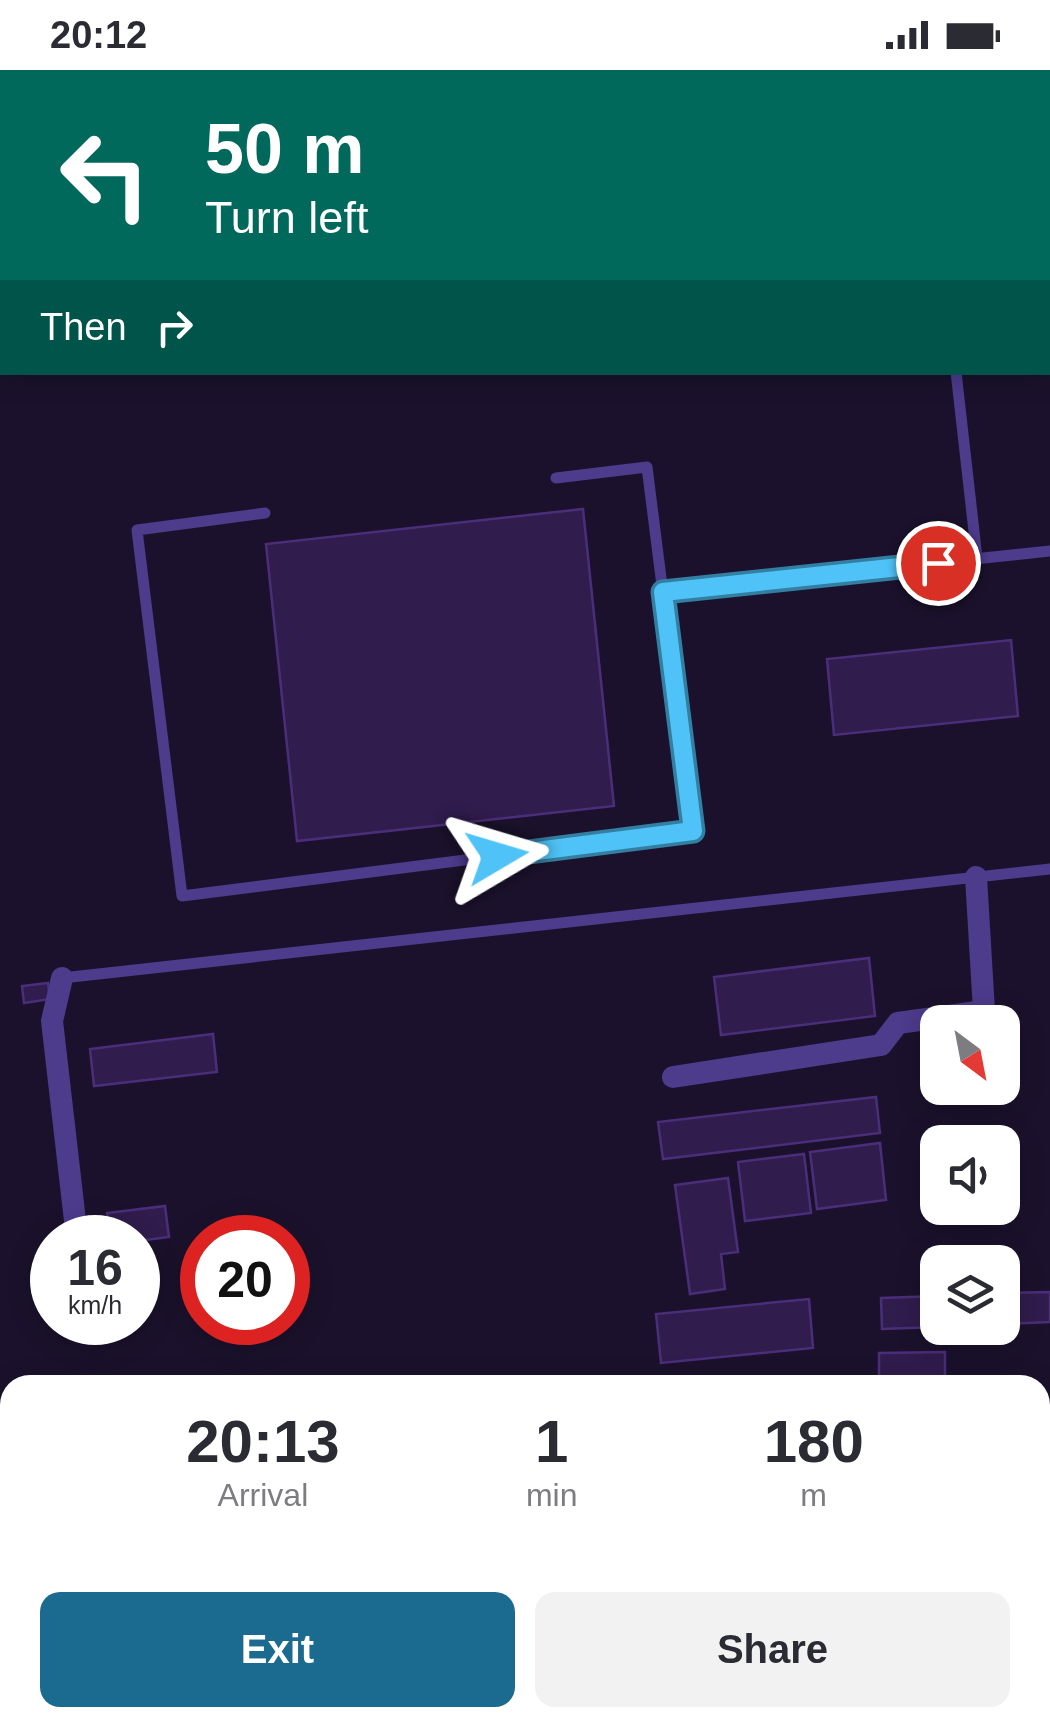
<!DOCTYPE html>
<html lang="en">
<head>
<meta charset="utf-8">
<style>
  body { margin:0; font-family:Arial,sans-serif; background:#f2f2f3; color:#2b2b33; height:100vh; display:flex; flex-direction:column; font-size:38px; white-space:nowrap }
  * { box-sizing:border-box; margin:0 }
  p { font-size:32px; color:#7c7c81 }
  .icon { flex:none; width:55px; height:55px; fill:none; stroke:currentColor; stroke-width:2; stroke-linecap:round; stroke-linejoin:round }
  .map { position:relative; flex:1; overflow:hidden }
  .side { position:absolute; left:0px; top:1305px; width:1050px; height:352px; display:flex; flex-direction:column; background:#fff; border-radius:30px 30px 0 0; box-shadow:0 5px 25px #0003 }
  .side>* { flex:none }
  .top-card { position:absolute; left:0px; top:0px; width:1050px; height:305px; box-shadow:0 5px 25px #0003; background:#00695c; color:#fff; overflow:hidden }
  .needle { width:65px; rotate:148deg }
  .fabs { position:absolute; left:920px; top:935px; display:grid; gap:20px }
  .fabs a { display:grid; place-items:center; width:100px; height:100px; border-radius:20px; background:#fff; box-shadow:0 5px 25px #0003; font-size:50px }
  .speed { position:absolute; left:30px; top:1145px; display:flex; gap:20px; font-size:50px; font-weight:700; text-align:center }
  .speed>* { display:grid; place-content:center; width:130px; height:130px; border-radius:50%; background:#fff; box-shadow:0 5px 25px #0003; line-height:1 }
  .speed small { font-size:25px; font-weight:400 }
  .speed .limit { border:15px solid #d22; background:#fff; color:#111 }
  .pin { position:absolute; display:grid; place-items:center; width:85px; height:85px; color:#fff; margin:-42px; border:5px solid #fff; border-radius:50%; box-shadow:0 2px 10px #0007 }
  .me { position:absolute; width:110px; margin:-55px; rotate:83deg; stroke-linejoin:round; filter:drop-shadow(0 0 8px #0008) }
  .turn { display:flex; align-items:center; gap:35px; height:210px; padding:0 40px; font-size:45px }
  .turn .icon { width:130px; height:130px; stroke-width:2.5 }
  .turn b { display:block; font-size:70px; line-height:85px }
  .then { display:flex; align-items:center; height:95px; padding:0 40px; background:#0003; gap:20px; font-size:38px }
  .eta { display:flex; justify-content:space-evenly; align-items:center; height:170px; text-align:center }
  .eta b { font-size:60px; font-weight:800; line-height:70px }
  .button { display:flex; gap:20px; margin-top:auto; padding:20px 40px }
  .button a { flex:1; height:115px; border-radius:20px; background:#1b6a8f; color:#fff; font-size:40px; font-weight:800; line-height:115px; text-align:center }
  .button a+a { background:#f2f2f3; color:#2b2b33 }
  .status { display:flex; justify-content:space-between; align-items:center; height:70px; padding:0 50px; background:#fff; direction:ltr }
  .status svg { height:28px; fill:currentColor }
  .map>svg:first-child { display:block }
</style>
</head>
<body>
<div class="status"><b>20:12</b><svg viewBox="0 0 49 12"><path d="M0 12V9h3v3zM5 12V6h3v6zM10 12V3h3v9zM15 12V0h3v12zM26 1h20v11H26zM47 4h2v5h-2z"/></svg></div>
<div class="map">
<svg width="1050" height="1657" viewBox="0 0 1050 1657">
  <rect width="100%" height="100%" fill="#1b112c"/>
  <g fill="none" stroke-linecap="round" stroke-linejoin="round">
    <polyline stroke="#126496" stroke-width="72" points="424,2 428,0"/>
  </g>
  <g fill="#301c4d" stroke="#4b2e7a" stroke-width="2.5">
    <polygon points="583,439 614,736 297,771 266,474"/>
    <polygon points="1011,570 1018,646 834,665 827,589"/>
    <polygon points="869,888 875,946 721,965 714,907"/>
    <polygon points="48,913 50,929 24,933 22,916"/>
    <polygon points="213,964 217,1002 94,1016 90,979"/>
    <polygon points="876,1027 880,1063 663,1089 658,1052"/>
    <polygon points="880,1073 886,1130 817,1139 810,1082"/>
    <polygon points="804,1084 811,1143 745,1151 738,1092"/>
    <polygon points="728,1108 738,1182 721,1184 725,1219 690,1224 675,1115"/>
    <polygon points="165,1136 169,1167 138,1171 138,1168 110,1168 107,1143"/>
    <polygon points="1050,1222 1050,1252 1002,1254 1002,1223"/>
    <polygon points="938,1226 938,1257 882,1259 881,1228"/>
    <polygon points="809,1229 813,1278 661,1293 656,1244"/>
    <polygon points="945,1282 945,1309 879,1310 879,1283"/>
    <polygon points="1048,1418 1050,1419 1050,1453 1040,1448 1040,1433"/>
    <polygon points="0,1578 10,1583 10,1623 3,1636 0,1634"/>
    <polygon points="89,1648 127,1648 122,1657 84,1657"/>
    <polygon points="156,1648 170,1648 179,1651 176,1657 152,1657"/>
    <polygon points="646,1648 704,1648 700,1657 642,1657"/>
  </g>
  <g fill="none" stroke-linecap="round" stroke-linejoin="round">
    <g stroke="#4d3b8c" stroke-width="11">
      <polyline points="922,0 922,2"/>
      <polyline points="956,302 977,488"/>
      <polyline points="265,443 137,460 182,826 693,761 647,397 556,408"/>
      <polyline points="663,522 1050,481"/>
      <polyline points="62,908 1050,799"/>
    </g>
    <g stroke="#4d3b8c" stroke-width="22">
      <polyline points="62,908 52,951 77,1168"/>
      <polyline points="673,1007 881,975 898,953 984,941 976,807"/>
      <polyline points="6,1530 10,1532"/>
      <polyline points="209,1648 227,1657"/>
      <polyline points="610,1657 615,1648"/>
    </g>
  </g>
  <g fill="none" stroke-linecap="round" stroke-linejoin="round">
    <defs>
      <polyline id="route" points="497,786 693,761 663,522 938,493"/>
    </defs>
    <use href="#route" stroke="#337fa1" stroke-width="25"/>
    <use href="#route" stroke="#4fc3f7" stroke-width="18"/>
  </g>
</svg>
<div class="fabs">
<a><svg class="needle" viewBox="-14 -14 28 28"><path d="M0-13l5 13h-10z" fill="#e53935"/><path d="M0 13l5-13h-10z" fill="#7c7c81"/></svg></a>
<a><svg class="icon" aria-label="sound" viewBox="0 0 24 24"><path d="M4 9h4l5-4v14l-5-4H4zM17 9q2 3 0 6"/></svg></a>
<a><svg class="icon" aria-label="layers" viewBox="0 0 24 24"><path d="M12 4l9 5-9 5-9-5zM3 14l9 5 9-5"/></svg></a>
</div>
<div class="speed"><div>16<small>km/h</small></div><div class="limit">20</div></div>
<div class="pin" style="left:938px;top:493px;background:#d93025"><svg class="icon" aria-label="arrive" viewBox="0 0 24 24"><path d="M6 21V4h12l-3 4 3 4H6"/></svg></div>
<svg class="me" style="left:497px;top:786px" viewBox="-20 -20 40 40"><path d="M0-17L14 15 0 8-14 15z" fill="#4fc3f7" stroke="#fff" stroke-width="4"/></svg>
<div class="top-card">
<div class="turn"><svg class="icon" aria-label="left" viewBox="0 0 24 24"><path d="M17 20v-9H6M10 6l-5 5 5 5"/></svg><div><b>50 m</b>Turn left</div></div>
<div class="then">Then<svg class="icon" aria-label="right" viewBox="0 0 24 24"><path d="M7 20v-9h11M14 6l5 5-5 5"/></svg></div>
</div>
<section class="side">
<div class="eta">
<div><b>20:13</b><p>Arrival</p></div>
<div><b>1</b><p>min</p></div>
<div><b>180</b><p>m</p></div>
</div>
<div class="button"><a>Exit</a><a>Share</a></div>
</section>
</div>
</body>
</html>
